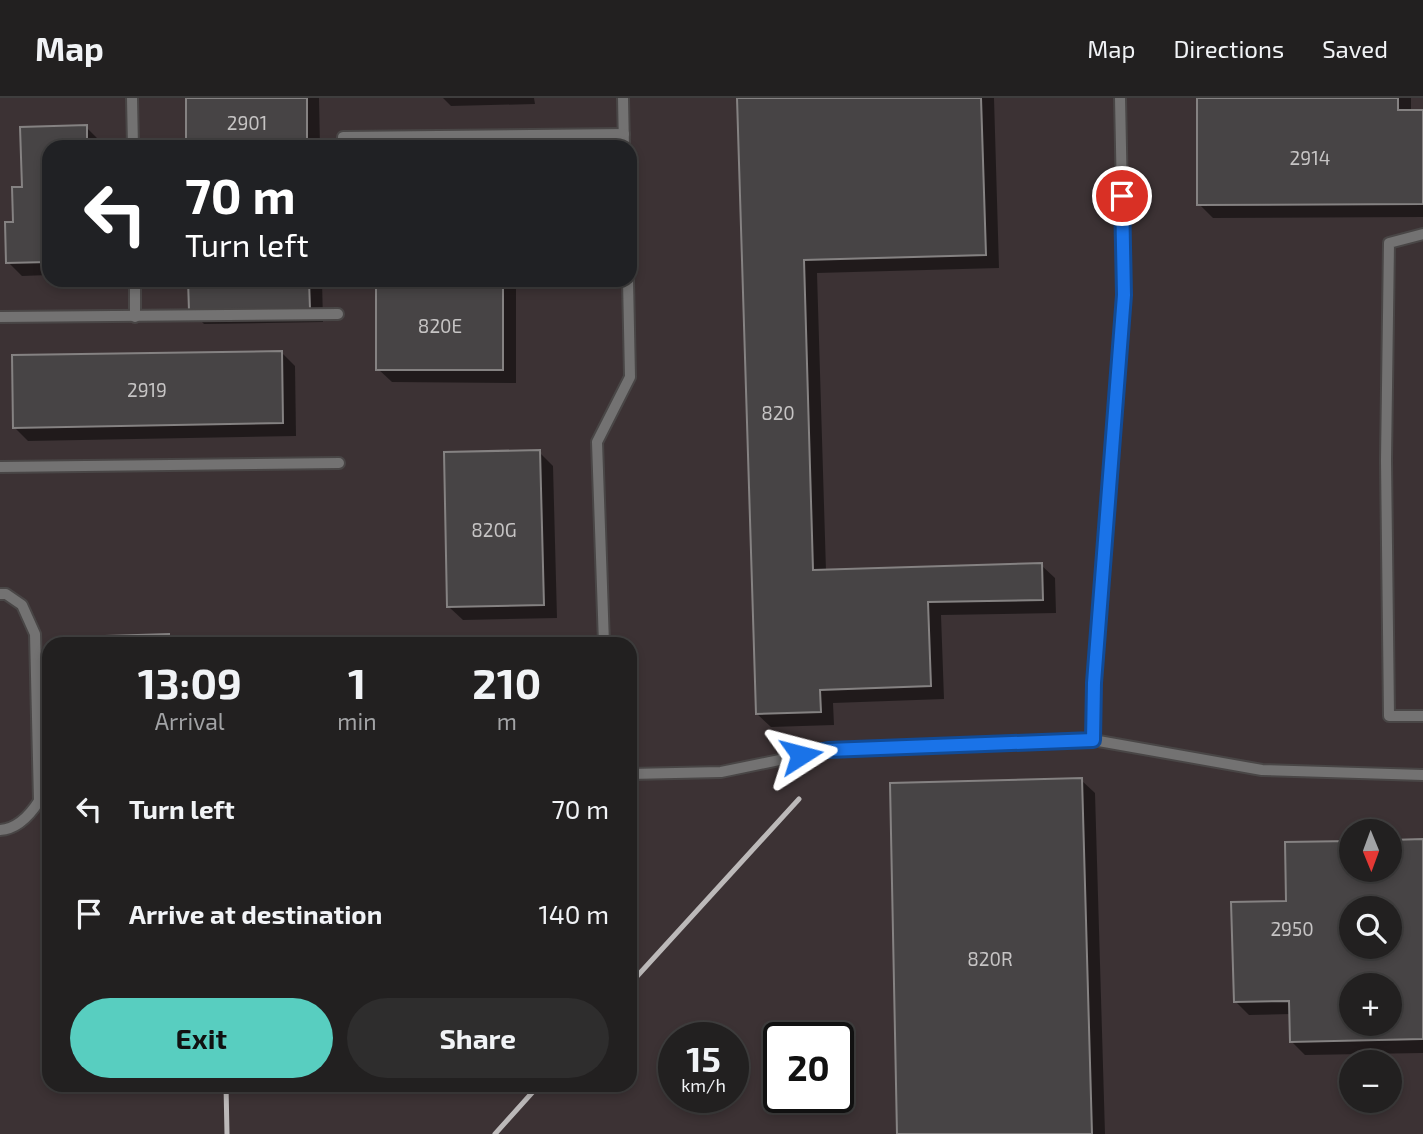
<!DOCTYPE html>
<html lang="en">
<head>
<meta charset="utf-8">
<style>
  body { margin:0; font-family:"Exo 2",sans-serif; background:#2e2d2d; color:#f1f3f6; height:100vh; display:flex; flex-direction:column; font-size:26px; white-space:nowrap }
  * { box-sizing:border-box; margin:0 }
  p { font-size:23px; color:#a2a3a5 }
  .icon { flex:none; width:38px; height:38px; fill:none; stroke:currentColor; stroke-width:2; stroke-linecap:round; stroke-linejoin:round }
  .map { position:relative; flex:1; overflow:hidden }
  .drawer { position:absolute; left:42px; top:539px; width:595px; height:455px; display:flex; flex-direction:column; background:#222020; border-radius:21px; box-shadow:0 4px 10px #0003,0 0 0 2px #3f3e3e }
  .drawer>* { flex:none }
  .guide { position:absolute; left:42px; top:42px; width:595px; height:147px; border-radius:21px; box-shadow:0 4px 10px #0003,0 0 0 2px #3f3e3e; background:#202124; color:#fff; overflow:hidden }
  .needle { width:46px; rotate:179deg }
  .tools { position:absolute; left:1339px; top:721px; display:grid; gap:14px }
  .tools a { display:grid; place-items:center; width:63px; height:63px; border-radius:50%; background:#222020; box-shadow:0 4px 10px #0003,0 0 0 2px #3f3e3e; font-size:35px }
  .speed { position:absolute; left:658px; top:924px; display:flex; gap:14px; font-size:35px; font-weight:700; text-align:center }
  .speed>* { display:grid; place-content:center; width:91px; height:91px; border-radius:50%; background:#222020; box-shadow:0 4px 10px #0003,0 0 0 2px #3f3e3e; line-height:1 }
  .speed small { font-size:18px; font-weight:400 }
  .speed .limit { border:4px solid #111; border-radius:10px; background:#fff; color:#111 }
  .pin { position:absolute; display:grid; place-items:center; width:60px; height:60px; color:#fff; margin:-30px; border:4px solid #fff; border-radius:50%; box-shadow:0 2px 7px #0007 }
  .me { position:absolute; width:77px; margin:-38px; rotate:81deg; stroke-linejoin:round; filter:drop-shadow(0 0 5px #0008) }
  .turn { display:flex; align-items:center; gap:24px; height:147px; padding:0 28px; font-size:32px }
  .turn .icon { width:91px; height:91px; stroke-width:2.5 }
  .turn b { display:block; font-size:49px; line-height:60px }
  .eta { display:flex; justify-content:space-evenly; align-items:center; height:119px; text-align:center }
  .eta b { font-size:42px; font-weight:700; line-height:49px }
  .cta { display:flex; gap:14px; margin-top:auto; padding:14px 28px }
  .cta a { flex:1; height:80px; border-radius:42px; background:#58cec0; color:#111; font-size:28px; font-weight:700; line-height:80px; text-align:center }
  .cta a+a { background:#2e2d2d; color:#f1f3f6 }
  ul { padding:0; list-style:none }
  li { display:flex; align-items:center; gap:21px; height:105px; padding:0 28px }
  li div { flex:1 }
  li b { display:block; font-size:26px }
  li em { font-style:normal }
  header { display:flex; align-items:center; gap:42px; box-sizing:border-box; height:98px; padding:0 35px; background:#222020; border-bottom:2px solid #3f3e3e }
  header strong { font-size:33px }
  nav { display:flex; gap:38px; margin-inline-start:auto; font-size:24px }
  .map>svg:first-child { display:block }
</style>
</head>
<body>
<header>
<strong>Map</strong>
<nav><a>Map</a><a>Directions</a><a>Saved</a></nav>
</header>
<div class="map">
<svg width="1423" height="1036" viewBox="0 0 1423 1036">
  <rect width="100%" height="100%" fill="#2e2b2b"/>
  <path fill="#3c3234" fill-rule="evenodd" d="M0 0H1423V1036H0ZM49 49H630V182H49ZM49 546H630V987H49ZM1351 733H1390V772H1351ZM1351 810H1390V849H1351ZM1351 887H1390V926H1351ZM674 940H733V999H674ZM779 940H838V999H779ZM1351 964H1390V1003H1351Z"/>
  <g fill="#0007" fill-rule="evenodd">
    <polygon points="187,0 319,0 320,49 188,49"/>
    <polygon points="443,0 534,0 535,6 451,8"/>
    <polygon points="739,0 994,0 999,170 817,175 826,473 1041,467 1055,480 1056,515 941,517 944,601 833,605 834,627 771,629 757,616"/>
    <polygon points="1199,0 1411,0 1411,14 1423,14 1423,119 1213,120 1199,106"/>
    <polygon points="86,29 100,43 100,49 49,49 49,177 22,178 8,164 24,90 22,31"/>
    <polygon points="190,182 322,182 323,224 204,226 191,213"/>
    <polygon points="378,182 516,182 516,285 392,284 378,271"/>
    <polygon points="281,254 295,268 296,338 28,343 14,329"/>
    <polygon points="539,354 553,368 557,520 463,522 449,509"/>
    <polygon points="1081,682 1095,695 1105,1036 899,1036"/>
    <path d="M1423 743V955L1305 957 1291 943V916L1249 917 1235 903 1288 805 1351 744V772H1390V744ZM1351 810H1390V849H1351ZM1351 887H1390V926H1351Z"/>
    <polygon points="424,987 520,987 520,996 433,996"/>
  </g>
  <g fill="#474445" stroke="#858282" stroke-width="2" fill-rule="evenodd">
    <rect x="186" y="0" width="121" height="49"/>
    <polygon points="737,0 981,0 986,157 804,162 813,472 1042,465 1043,502 928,504 931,588 820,592 821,614 756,616"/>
    <polygon points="1197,0 1398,0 1398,12 1423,12 1423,106 1197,107"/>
    <polygon points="87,27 87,49 49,49 49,164 6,165 5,124 13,124 12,89 22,89 20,29"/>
    <polygon points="188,182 309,182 310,211 189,213"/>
    <rect x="376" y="182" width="127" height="90"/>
    <polygon points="282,253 283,325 13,330 12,257"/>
    <polygon points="540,352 544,507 447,509 444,354"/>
    <polygon points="169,536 169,546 73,546 73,539"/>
    <polygon points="1082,680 1092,1036 897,1036 890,685"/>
    <path d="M1423 741V941L1290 944 1289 903 1234 904 1231 804 1286 803 1285 744 1351 743V772H1390V742ZM1351 810H1390V849H1351ZM1351 887H1390V926H1351Z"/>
  </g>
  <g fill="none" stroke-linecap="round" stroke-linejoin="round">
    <defs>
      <g id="service">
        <polyline points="132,0 133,49"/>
        <polyline points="623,0 624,49"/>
        <polyline points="343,49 343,39 624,36"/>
        <polyline points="1423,136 1389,145 1386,362 1389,618 1423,618"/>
        <polyline points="135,182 135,219"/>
        <polyline points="0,219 338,216"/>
        <polyline points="0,369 339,365"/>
        <path d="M0 496H6L22 507 35 536 39 703C30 717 18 731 0 732"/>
        <polyline points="604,546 597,344 630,279 628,182"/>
        <polyline points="1093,642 1094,585 1124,197 1120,0"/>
        <polyline points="630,676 721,674 828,652 1093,642 1262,672 1423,677"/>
      </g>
    </defs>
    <use href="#service" stroke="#494646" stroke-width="14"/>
    <use href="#service" stroke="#737272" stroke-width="10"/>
    <g stroke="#bcb9b9" stroke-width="5">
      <polyline points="630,886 799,701"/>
      <polyline points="226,987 227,1036"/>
      <polyline points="495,1036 539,987"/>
    </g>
  </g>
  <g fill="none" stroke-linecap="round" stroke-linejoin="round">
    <defs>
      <polyline id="route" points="801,657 828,652 1093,642 1094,585 1124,197 1122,98"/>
    </defs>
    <use href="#route" stroke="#114b97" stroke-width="18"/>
    <use href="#route" stroke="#1a73e8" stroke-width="12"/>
  </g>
  <g text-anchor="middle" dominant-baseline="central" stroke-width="7" stroke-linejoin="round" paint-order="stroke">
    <g font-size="19" fill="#c6c4c4">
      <text x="247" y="24">2901</text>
      <text x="1310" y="59">2914</text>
      <text x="440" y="227">820E</text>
      <text x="147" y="291">2919</text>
      <text x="778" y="314">820</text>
      <text x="494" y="431">820G</text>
      <text x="1292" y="830">2950</text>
      <text x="990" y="860">820R</text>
    </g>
  </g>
</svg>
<div class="tools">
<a><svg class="needle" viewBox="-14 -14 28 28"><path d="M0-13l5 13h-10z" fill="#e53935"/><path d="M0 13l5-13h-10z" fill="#a2a3a5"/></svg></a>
<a><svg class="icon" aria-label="search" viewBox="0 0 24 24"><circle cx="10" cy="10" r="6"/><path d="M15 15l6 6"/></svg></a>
<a>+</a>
<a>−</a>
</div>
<div class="speed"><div>15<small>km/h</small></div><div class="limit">20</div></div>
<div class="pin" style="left:1122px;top:98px;background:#d93025"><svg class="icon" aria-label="arrive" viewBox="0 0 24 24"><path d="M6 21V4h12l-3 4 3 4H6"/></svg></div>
<svg class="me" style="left:801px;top:657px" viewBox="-20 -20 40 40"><path d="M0-17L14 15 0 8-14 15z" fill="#1a73e8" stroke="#fff" stroke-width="4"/></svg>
<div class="guide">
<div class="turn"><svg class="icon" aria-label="left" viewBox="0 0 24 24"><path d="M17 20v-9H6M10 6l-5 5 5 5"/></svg><div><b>70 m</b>Turn left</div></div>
</div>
<section class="drawer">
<div class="eta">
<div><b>13:09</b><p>Arrival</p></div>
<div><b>1</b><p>min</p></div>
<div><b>210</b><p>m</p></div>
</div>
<ul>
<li><svg class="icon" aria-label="left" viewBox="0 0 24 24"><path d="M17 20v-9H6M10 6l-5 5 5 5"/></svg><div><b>Turn left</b></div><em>70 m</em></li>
<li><svg class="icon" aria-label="arrive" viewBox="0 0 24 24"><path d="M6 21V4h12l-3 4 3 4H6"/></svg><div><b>Arrive at destination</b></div><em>140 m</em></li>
</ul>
<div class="cta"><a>Exit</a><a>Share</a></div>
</section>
</div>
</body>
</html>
